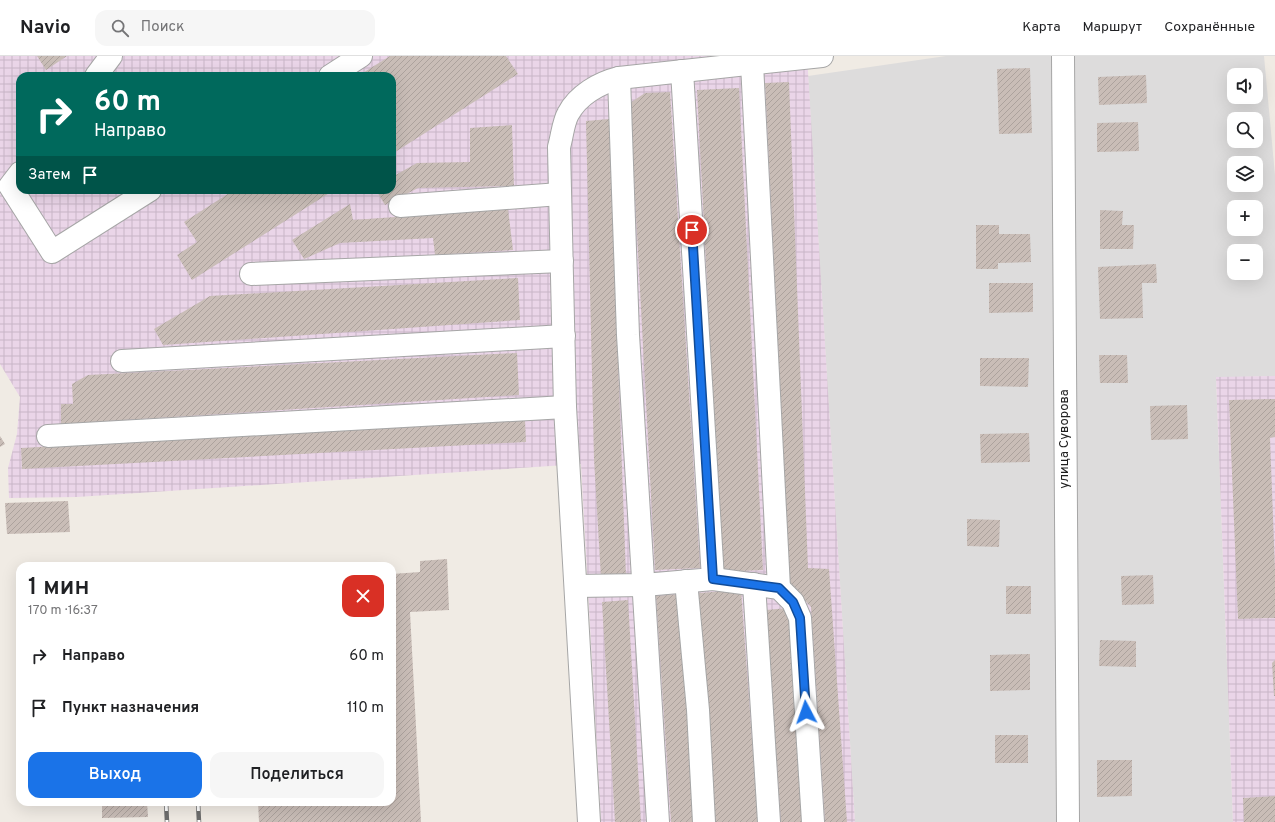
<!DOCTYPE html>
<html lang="ru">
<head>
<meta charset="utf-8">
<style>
  body { margin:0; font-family:Overpass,sans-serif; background:#f6f6f6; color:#202124; height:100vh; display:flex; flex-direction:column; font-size:15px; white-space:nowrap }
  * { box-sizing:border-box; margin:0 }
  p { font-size:13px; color:#757577 }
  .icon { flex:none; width:22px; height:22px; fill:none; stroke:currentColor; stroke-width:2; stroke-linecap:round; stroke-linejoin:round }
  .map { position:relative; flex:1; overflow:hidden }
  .side { position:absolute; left:16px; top:506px; width:380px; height:244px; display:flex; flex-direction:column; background:#fff; border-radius:12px; box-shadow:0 4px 16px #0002 }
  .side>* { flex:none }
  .top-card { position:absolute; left:16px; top:16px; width:380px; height:122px; border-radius:12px; box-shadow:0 4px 16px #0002; background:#00695c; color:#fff; overflow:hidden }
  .controls { position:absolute; left:1227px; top:12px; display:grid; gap:8px }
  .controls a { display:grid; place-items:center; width:36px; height:36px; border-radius:8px; background:#fff; box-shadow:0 4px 16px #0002; font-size:20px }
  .pin { position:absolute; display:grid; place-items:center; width:34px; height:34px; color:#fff; margin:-17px; border:2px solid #fff; border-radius:50%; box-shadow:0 1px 4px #0007 }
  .me { position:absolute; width:44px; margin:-22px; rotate:356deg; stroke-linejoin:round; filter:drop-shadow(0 0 3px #0008) }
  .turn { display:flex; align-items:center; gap:14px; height:84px; padding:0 12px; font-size:18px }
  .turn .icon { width:52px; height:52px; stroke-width:2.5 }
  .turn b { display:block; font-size:28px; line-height:34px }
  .then { display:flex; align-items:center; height:38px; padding:0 12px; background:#0003; gap:8px; font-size:15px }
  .round { display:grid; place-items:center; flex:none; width:42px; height:42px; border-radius:12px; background:#f6f6f6 }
  .headline { display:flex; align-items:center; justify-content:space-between; height:68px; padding:0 12px }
  h1 { font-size:24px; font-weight:600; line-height:30px }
  .button { display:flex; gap:8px; margin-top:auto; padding:8px 12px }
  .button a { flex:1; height:46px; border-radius:12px; background:#1a73e8; color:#fff; font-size:16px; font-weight:600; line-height:46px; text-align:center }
  .button a+a { background:#f6f6f6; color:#202124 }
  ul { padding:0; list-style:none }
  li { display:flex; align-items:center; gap:12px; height:52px; padding:0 12px }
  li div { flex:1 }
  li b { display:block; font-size:15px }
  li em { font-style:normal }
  header { display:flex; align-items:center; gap:24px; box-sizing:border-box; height:56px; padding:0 20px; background:#fff; border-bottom:1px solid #e0e0e0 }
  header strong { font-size:19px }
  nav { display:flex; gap:22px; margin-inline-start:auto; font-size:14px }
  .search { width:280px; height:36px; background:#f6f6f6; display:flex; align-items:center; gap:10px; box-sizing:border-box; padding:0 14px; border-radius:12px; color:#757577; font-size:15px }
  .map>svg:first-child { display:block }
</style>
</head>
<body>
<header>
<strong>Navio</strong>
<div class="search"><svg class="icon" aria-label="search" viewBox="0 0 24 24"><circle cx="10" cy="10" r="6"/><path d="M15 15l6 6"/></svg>Поиск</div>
<nav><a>Карта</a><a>Маршрут</a><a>Сохранённые</a></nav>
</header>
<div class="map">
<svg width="1275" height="766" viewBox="0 0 1275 766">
  <defs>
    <pattern id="industrial-grid" width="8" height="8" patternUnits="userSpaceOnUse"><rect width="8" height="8" fill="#ead5e8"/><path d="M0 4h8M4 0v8" fill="none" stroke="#c8b6c7"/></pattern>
    <pattern id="building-hatch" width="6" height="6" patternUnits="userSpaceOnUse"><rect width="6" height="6" fill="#c9bdb7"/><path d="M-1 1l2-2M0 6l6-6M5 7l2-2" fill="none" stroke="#aca29d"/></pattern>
  </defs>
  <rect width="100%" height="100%" fill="#f0ebe4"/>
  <path fill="#dddcdc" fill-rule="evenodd" d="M946 0H1264L1275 119V320L1216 322 1233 766H855L808 20ZM1234 19H1256V41H1234ZM1234 63H1256V85H1234ZM1234 107H1256V129H1234ZM1234 151H1256V173H1234ZM1234 195H1256V217H1234Z"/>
  <g fill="url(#industrial-grid)" fill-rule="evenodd">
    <path d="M0 0H807L855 766H601L581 408 77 441 9 442 8 412 17 378 20 341 0 308ZM20 20H392V134H20Z"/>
    <polygon points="1275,320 1275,766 1233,766 1216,321"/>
  </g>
  <g fill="url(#building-hatch)">
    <polygon points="37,0 67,0 46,14"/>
    <polygon points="390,0 506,0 518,18 392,98 392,20 358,20"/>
    <polygon points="1030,12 1032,77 999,78 997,13"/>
    <polygon points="1146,19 1147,47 1099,49 1098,21"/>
    <polygon points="789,26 808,512 829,513 847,766 825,766 811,551 790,528 765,27"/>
    <polygon points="739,32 763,514 722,516 697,34"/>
    <polygon points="670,36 700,512 655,514 630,47 645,37"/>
    <polygon points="609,63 626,520 601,522 594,403 586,65"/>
    <polygon points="1138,66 1139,95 1097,96 1097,67"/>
    <polygon points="512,69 514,130 418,132 385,149 376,134 392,134 392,121 417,107 470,106 470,72"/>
    <polygon points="234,134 334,134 192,224 177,199 197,186 184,166"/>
    <polygon points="350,148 353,164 508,153 513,194 435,199 433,182 340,187 304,203 292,184"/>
    <polygon points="1100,154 1123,155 1122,169 1134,169 1133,193 1100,193"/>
    <polygon points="976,169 999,169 999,178 1030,178 1031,206 998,207 998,213 976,213"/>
    <polygon points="1156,208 1157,227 1142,227 1143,262 1100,263 1098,211"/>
    <polygon points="518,222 520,264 163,289 154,273 210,240"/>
    <polygon points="989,227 1033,227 1033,256 989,257"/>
    <polygon points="517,297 519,339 61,368 61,348 73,348 72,328 88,319"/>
    <polygon points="1099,299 1127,299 1128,327 1100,327"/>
    <polygon points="980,302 1029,302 1028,331 980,330"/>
    <polygon points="1275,343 1275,381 1270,382 1275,514 1275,562 1238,563 1229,344"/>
    <polygon points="1187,349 1188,383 1151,384 1150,350"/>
    <polygon points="525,364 526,386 22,413 21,392"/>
    <polygon points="1029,377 1030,406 981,407 980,378"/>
    <polygon points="0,380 5,388 0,391"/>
    <polygon points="68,445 70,476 7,478 5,447"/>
    <polygon points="967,463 1000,464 999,491 967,490"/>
    <polygon points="447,503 449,554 410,556 421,766 259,766 258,746 392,746 392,518 420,516 420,505"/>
    <polygon points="1153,519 1154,548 1122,549 1121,520"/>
    <rect x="1006" y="530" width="25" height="28"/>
    <polygon points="741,534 758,766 715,766 698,537"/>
    <polygon points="679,538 694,766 671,766 656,540"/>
    <polygon points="628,544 641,766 615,766 602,546"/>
    <polygon points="788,552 803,766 781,766 766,554"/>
    <polygon points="1100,584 1136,585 1136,611 1099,610"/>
    <polygon points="1030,598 1030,634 990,635 990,599"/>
    <polygon points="1275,604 1275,640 1274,640 1272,607"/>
    <rect x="995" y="679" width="33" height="28"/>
    <polygon points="1097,704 1132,704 1132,740 1097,741"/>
    <polygon points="1275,740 1275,766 1244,766 1243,742"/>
    <polygon points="102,746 147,746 148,761 102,762"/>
  </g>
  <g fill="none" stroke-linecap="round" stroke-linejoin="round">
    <defs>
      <g id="minor">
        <polyline points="1063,0 1068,766"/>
        <polyline points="752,8 779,532"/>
        <polyline points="96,20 111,0"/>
        <polyline points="330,20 361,0"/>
        <polyline points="619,22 628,279 658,766"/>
        <polyline points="20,117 10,130 52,196 150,134"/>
        <polyline points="400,150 560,138"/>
        <polyline points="251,218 562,205"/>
        <polyline points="122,305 564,280"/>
        <polyline points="48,380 565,351"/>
        <polyline points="713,523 779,532 793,546 800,562 813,766"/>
        <polyline points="686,525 698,654 704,766"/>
        <polyline points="754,528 769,766"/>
        <polyline points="576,530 644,529 713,523 682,15"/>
        <path d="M589 766 565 351 559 91C562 81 563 67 568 58 578 39 599 27 619 22L822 0"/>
      </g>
    </defs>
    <use href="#minor" stroke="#a6a6a6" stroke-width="24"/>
    <use href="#minor" stroke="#fff" stroke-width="22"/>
    <defs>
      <g id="rail">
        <polyline points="166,746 167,766"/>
        <polyline points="198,746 199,766"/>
      </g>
    </defs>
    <use href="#rail" stroke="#6d6d6d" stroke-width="4.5"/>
    <use href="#rail" stroke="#fff" stroke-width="3" stroke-dasharray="9" stroke-linecap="butt"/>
  </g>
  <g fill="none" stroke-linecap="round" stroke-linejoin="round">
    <defs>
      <polyline id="route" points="692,174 713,523 779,532 793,546 800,562 806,656"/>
    </defs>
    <use href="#route" stroke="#114b97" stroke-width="10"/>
    <use href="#route" stroke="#1a73e8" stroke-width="7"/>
  </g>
  <g text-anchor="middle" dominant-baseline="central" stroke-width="3" stroke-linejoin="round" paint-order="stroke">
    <g font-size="13" fill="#1f1f1f" stroke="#fff">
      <text transform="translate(1065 383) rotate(-90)">улица Суворова</text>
    </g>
  </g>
</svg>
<div class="controls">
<a><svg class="icon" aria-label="sound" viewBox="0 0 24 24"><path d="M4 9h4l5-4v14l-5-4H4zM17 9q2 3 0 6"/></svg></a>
<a><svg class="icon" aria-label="search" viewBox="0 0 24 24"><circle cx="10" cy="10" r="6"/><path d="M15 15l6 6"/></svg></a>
<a><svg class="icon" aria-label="layers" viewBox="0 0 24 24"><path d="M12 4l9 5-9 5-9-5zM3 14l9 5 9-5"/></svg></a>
<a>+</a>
<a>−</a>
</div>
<div class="pin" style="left:692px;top:174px;background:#d93025"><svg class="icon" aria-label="arrive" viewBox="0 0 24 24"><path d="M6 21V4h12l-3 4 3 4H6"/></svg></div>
<svg class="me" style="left:806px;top:656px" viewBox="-20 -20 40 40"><path d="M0-17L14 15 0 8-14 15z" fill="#1a73e8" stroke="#fff" stroke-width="4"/></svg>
<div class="top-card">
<div class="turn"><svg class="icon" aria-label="right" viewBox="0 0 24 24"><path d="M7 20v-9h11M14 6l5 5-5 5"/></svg><div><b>60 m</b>Направо</div></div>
<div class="then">Затем<svg class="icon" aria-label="arrive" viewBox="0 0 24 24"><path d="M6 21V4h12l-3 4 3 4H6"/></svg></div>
</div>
<section class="side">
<div class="headline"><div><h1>1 мин</h1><p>170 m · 16:37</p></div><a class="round" style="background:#d93025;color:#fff"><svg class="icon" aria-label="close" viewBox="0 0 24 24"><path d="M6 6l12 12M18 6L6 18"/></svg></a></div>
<ul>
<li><svg class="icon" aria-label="right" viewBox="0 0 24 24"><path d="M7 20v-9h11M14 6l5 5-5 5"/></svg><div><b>Направо</b></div><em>60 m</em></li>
<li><svg class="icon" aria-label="arrive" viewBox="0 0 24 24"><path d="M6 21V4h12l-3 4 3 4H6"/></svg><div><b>Пункт назначения</b></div><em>110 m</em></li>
</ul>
<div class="button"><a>Выход</a><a>Поделиться</a></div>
</section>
</div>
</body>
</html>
